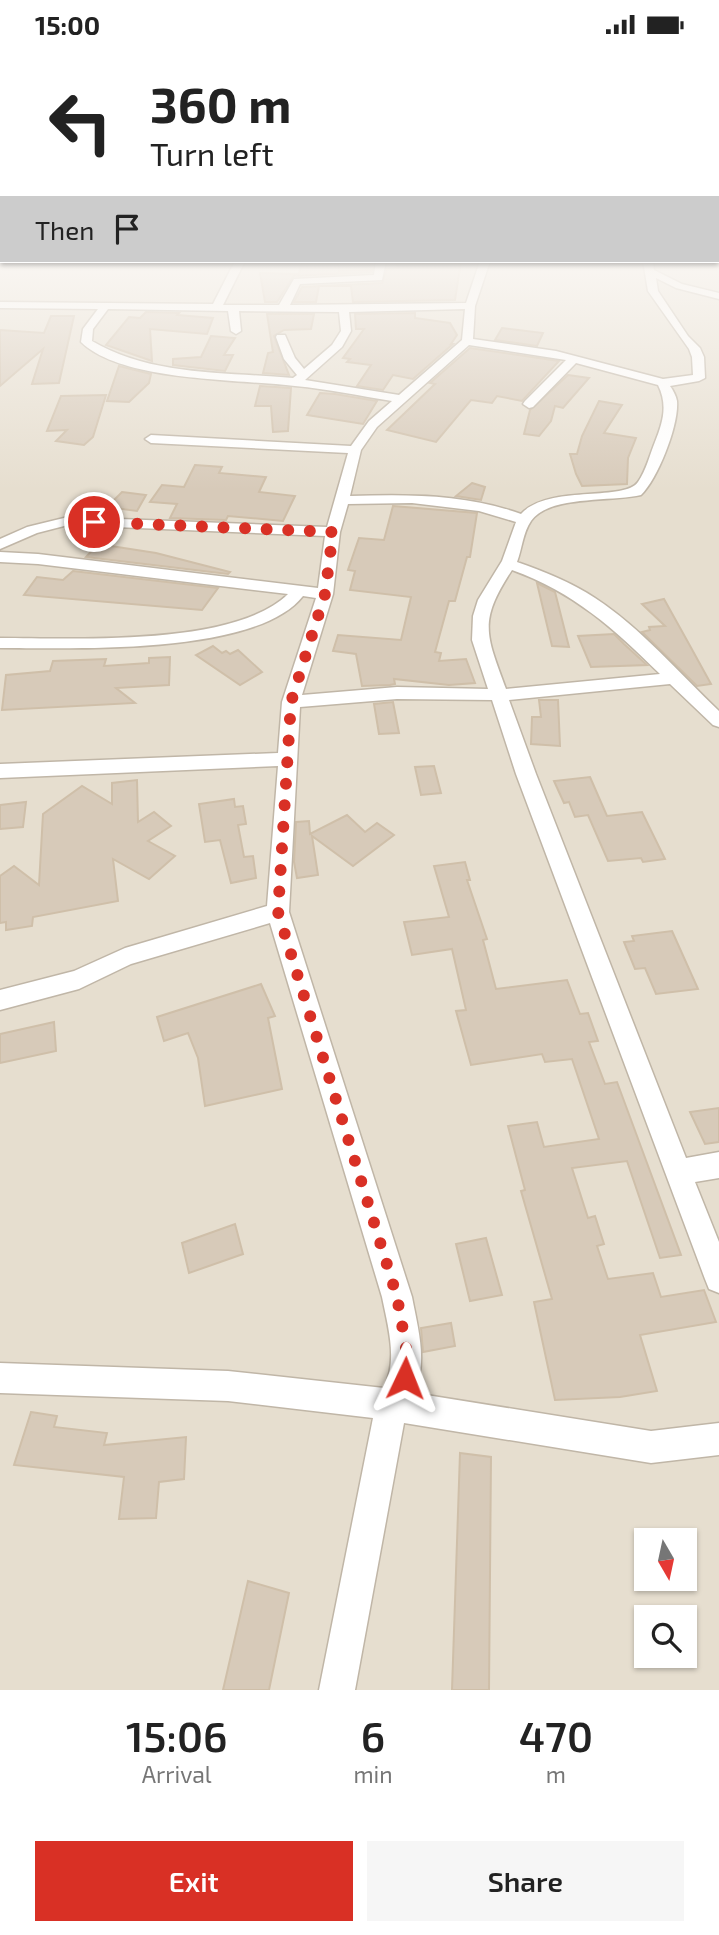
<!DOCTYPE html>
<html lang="en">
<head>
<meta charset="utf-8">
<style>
  body { margin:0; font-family:"Exo 2",sans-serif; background:#f6f6f6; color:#222; height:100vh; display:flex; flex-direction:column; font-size:26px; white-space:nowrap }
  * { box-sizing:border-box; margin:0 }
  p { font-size:23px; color:#767676 }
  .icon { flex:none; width:38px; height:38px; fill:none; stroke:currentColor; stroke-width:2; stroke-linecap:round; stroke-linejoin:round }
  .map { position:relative; height:1641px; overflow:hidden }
  .panel { display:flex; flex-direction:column; background:#fff; flex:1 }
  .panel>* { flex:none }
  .top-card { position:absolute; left:0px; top:0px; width:719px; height:214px; box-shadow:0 2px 5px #0004; background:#fff; color:#222; overflow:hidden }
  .needle { width:46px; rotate:171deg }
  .buttons { position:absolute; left:634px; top:1479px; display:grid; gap:14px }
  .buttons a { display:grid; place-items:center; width:63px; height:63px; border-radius:0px; background:#fff; box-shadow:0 2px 5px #0004; font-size:35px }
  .pin { position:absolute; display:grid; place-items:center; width:60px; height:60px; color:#fff; margin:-30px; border:4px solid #fff; border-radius:50%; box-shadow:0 2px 7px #0007 }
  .me { position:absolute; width:77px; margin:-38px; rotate:2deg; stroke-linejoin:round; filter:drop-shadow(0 0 5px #0008) }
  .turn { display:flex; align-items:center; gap:24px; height:147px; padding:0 35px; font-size:32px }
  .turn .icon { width:91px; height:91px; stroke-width:2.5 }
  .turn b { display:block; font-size:49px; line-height:60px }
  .then { display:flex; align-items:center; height:66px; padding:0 35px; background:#0003; gap:14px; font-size:26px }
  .eta { display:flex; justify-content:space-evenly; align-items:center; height:119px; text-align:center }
  .eta b { font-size:42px; font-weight:600; line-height:49px }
  .action { display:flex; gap:14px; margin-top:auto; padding:14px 35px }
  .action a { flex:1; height:80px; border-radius:0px; background:#d93025; color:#fff; font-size:28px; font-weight:600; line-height:80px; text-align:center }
  .action a+a { background:#f6f6f6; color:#222 }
  .status { display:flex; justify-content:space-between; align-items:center; height:49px; padding:0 35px; background:#fff; direction:ltr }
  .status svg { height:19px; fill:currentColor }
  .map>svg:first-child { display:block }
</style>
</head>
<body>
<div class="status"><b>15:00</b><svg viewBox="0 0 49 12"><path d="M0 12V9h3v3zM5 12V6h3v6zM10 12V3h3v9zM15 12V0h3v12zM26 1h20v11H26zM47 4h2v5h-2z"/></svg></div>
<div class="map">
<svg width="719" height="1641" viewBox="0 0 719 1641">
  <rect width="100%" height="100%" fill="#f2ece1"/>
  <path fill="#e6decf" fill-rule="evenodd" d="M0 212H719V1641H0ZM646 1491H684V1530H646ZM646 1568H684V1606H646Z"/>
  <g fill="#d7cab9" stroke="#cfbfa9" stroke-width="2">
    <polygon points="302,212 338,212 339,222 372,221 372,223 294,227 277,253 265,253 260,224 299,225"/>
    <polygon points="461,212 455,251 353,253 351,237 319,237 316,253 294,253 302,238 382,234 387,220 398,219 396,214"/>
    <polygon points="146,263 179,264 177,266 213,269 207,285 150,280 152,312 106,296 129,268 140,269"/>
    <polygon points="415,264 415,269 450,274 457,286 451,295 453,295 413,330 393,326 383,341 357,337 371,316 347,313 350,310 343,309 364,280 356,280 355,265"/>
    <polygon points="267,265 314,265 311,280 284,281 274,287 289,326 263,324 268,304 273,303"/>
    <polygon points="51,267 74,267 59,334 32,335 43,300 0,337 0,281 44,284"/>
    <polygon points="502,279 543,284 537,297 495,291"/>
    <polygon points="211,287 235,289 224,306 233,306 225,322 173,316 173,310 201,308"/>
    <polygon points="470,299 559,312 522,352 497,347 492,354 471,351 436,393 387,381 435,335 430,334"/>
    <polygon points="119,317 151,325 149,334 129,353 107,352"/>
    <polygon points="568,326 589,329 563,359 555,357 551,372 539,387 524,385 530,361"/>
    <polygon points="260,337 291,339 288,382 273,383 271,357 255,357"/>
    <polygon points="320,344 335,345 377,352 363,375 307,366"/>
    <polygon points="106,346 93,388 84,396 56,392 67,381 47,382 61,347"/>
    <polygon points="599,352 622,356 604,384 636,389 628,409 627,435 582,437 576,425 570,405 577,405 582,387"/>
    <polygon points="195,416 222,418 219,424 266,428 259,443 295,447 283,472 228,467 226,471 170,469 177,455 150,453 162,436 184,438"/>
    <polygon points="472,434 485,438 481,451 456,447"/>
    <polygon points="122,443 146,446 137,462 107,458"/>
    <polygon points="393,457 477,464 470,508 467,508 455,552 449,552 435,603 441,604 439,612 466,610 475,634 449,636 394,630 395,635 390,636 362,637 356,605 333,602 338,586 401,591 411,548 350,541 355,522 348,521 359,489 384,491"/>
    <polygon points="98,495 156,504 230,523 228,525 86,508"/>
    <polygon points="73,522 218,539 202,561 24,546 37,528 63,531"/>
    <polygon points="537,534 555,543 569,598 552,597"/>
    <polygon points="664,550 689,595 711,635 697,637 642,583 650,581 649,578 665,577 642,555"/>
    <polygon points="614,585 624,595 647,616 591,618 578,587"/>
    <polygon points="213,597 222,604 226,602 230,605 238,601 262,623 240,636 196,606"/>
    <polygon points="170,608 169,636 116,639 135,654 2,661 6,626 50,622 53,612 106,610 104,617 149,614 149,609"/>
    <polygon points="539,651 558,651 560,697 531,695 532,668 541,668"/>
    <polygon points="393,653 399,684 379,685 374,655"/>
    <polygon points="434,717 441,744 421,746 415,718"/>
    <polygon points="590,728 607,767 642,763 665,810 643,813 641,809 608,812 588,766 575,768 569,753 564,754 554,732"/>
    <polygon points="137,731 138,773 154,763 171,777 148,792 175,807 149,830 113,810 118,852 33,868 32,877 6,881 6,873 0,874 0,827 14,817 39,836 43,765 82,737 112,755 112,734"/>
    <polygon points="234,750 235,758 243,757 246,775 238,776 244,808 253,807 256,829 231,834 220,791 205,793 199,755"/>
    <polygon points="26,753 23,778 0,780 0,756"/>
    <polygon points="347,766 365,783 377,774 394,786 353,817 312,787 318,826 297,829 294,813 296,773 309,772 310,785"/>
    <polygon points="465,813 470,831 467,831 487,890 483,891 496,940 567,931 580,965 588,964 598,992 589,993 605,1035 617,1033 681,1206 660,1209 627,1112 572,1119 588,1169 595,1167 604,1195 597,1197 608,1230 653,1224 661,1248 704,1241 716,1273 640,1286 657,1342 620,1348 555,1351 534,1253 552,1250 521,1142 525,1141 508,1077 537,1073 544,1098 599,1090 572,1010 545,1013 542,1005 471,1016 456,962 466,961 452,900 412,906 404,873 449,868 434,817"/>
    <polygon points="672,882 698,940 656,945 645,919 635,920 624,893 634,892 632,887"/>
    <polygon points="261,935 275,967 268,969 282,1040 205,1057 198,1009 188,984 164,992 157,968"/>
    <polygon points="54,973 56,1002 0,1014 0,985"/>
    <polygon points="719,1059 719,1093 705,1095 690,1063"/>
    <polygon points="235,1175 243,1205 189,1224 182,1194"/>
    <polygon points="486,1189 502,1246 470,1252 456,1195"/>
    <polygon points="451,1274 455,1297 423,1303 421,1279"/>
    <polygon points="31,1363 57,1367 54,1378 107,1384 104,1396 186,1388 184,1430 159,1433 156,1469 119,1470 124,1428 14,1416"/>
    <polygon points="460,1404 491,1408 489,1641 452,1641"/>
    <polygon points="248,1532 289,1544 269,1641 223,1641"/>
  </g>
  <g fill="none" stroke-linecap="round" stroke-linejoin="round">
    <defs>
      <path id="minor" d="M235 212H245L223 256H279L294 230 374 226 376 212H386L382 231 300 235 290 256 466 254 480 212H490L475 257 473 290 556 302 663 330 693 326 692 308 689 300 648 242 643 212H653L654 221 682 235 719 244V250L676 239 656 229 658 242 688 287 700 299 704 308 705 329 699 332 670 337C673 341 676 347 677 352 679 376 658 429 641 446 612 453 549 446 531 472 523 483 522 500 517 513 543 522 571 533 595 549 641 579 679 624 719 662V678L713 676 670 635 509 651 536 725 686 1109 719 1103V1129L695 1133 719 1193V1244L709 1240 705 1230 516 725 492 651 397 650 300 658 289 863 412 1248C418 1280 428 1313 414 1344L651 1382 719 1374V1406L651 1414 404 1374 355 1641H319L373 1369 228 1352 0 1344V1314L228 1322 384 1339C398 1311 388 1278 382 1248L270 874 131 915 79 940 0 961V941L74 922 125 899 267 857 278 717 0 729V715L278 704 282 653 316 549 303 547C256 607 72 599 0 599V589C73 589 234 598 288 545L38 515 0 513V503L38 505 318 539 325 487 68 476 37 484 0 500V490L27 478 68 468 327 478 348 404 151 394 145 390 151 386 351 397 369 372 392 352C360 347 328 340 295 337 239 330 122 333 81 293L83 280 98 260 0 259V253L213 255ZM108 260 228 262 231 282 236 285 241 282 239 262 339 263 341 282 332 296 304 320 295 309 285 286H277L276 288 284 310 297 326 293 329C226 323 151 327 92 292L93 280ZM465 260 462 291 399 346 305 331 342 298 351 282 349 263ZM469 296 566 311 525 352 523 355 529 359 533 358 576 314 658 336C668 356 663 373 655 393 650 405 646 422 638 433 624 453 548 435 521 465 466 445 408 445 350 447L361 401 377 378ZM412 454 479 462 516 473 502 512 478 551 473 567 472 591 488 640 397 638 302 646 333 545 340 483 348 455ZM512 521C574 543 614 580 660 625L506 640C486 585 478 573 512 521Z"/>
    </defs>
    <use href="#minor" stroke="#c0b6a7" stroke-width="3"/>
    <use href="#minor" fill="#fff" fill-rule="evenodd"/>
  </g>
  <linearGradient id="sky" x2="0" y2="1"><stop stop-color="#88c0ec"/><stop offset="0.48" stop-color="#f9f6f2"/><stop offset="1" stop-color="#f9f6f2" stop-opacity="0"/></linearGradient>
  <rect width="719" height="441" fill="url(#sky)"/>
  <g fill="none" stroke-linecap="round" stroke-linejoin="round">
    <polyline stroke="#d93025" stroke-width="12" stroke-dasharray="0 21.6" points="94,473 333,483 325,545 291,653 278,863 397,1248 406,1298 405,1329"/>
  </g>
</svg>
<div class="buttons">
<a><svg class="needle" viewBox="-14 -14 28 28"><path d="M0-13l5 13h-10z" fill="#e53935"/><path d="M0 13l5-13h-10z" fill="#767676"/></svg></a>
<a><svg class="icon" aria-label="search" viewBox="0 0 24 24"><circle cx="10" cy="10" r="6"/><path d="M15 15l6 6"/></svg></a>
</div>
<div class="pin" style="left:94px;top:473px;background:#d93025"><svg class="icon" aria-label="arrive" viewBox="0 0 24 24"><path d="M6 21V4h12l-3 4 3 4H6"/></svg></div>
<svg class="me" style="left:405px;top:1329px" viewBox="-20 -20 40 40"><path d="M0-17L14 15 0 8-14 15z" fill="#d93025" stroke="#fff" stroke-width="4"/></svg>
<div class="top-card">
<div class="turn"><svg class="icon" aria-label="left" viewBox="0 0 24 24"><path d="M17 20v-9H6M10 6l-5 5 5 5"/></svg><div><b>360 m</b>Turn left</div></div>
<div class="then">Then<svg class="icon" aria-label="arrive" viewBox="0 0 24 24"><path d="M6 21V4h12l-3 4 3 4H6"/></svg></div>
</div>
</div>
<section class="panel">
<div class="eta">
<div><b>15:06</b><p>Arrival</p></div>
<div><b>6</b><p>min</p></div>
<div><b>470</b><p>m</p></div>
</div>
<div class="action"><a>Exit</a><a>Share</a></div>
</section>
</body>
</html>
